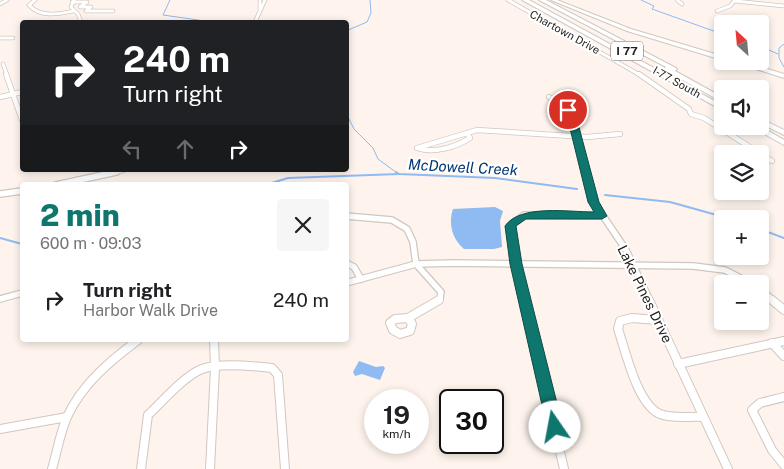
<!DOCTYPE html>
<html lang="en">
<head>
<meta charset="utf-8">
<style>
  body { margin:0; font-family:"Public Sans",sans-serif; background:#f6f6f6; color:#202124; height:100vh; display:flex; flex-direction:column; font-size:19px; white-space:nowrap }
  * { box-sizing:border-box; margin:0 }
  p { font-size:16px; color:#757577 }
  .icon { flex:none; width:28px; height:28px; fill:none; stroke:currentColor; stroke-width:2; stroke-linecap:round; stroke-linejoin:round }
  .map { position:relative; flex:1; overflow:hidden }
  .sheet { position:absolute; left:20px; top:182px; width:329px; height:160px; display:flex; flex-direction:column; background:#fff; border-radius:5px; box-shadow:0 2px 8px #0003 }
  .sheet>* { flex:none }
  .top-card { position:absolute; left:20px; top:20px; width:329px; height:152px; border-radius:5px; box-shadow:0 2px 8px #0003; background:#202124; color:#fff; overflow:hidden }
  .needle { width:32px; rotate:334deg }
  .fabs { position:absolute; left:714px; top:15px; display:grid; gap:10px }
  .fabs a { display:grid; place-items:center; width:55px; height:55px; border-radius:5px; background:#fff; box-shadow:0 2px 8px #0003; font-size:25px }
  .speed { position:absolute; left:364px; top:389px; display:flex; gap:10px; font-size:25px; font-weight:700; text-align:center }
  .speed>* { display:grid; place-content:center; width:65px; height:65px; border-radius:50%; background:#fff; box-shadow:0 2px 8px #0003; line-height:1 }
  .speed small { font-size:12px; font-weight:400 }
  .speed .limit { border:2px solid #111; border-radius:8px; background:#fff; color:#111 }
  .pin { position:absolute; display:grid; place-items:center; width:42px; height:42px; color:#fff; margin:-21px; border:2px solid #fff; border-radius:50%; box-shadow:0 1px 5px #0007 }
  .me { position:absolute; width:55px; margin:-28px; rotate:348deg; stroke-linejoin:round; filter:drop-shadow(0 0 4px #0008) }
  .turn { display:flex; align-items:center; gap:18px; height:105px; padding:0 20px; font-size:22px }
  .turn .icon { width:65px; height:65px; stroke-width:2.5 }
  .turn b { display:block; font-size:35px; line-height:42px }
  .lanes { display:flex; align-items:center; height:48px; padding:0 20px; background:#0003; justify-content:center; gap:25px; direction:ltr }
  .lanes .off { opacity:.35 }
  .round { display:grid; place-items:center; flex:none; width:52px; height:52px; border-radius:5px; background:#f6f6f6 }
  .head { display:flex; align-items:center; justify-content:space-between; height:85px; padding:0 20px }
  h1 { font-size:30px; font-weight:800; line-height:38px; color:#0f766e }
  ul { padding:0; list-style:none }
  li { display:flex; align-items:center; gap:15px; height:65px; padding:0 20px }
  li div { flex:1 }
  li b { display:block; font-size:19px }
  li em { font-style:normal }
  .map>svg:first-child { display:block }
</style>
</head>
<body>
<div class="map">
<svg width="784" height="469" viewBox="0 0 784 469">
  <rect width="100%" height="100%" fill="#fef4ed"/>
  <g fill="#8fbaf2">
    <path d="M495 207 503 211 500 221 502 247 494 249H464C452 239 448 223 453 209Z"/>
    <polygon points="359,361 376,367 383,366 385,368 380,380 362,374 355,376 353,372"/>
  </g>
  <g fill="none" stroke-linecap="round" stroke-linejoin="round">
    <g stroke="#8fbaf2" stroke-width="1">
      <polyline points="170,0 163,15 212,22"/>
      <polyline points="641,0 654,6 652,9 722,34"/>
      <polyline points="346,31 367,22 371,13 370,0"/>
      <polyline points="784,44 779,48 779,58 784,67"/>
      <polyline points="760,46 778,54"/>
      <polyline points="346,113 354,129 373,148 378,159 397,173"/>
    </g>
    <g stroke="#8fbaf2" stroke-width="2">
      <polyline points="396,172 399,174 495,178 577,189"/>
      <polyline points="265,185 288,178 399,174"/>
      <polyline points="605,195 670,202 731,219"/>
      <polyline points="760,229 784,238"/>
      <polyline points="0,238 22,244"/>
    </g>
    <defs>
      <g id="street-far3">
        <path d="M35 0 29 5C40 18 59 14 74 11"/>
        <polyline points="74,0 71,7 78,14 81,22"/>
        <polyline points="260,0 260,10"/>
        <polyline points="508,0 640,75"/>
        <polyline points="677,0 682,4"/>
        <polyline points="735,1 784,6"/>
        <polyline points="72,2 87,2 80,7 91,7 86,11 113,11"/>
        <polyline points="0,4 7,0"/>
        <polyline points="717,11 730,6 735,0"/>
        <polyline points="255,22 265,0"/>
        <polyline points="0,38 13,38"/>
        <polyline points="3,64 7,75"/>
      </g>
      <g id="street-far2">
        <polyline points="6,74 22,120"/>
        <polyline points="639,74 689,109 691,114 704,118 772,161"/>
        <polyline points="0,97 22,92"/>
        <polyline points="549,97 563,105 572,116 586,173"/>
        <path d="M467 133 470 138C456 147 433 154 417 148L477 130 587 137 620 134"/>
        <polyline points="111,173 123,170"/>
      </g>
      <g id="street-far1">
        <polyline points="586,172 593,201 626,250 650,301"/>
        <polyline points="56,185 116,172"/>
        <polyline points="0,194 22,191"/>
        <polyline points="346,216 392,220 407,229 413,242 416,264 441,292 440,299 436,301"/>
        <polyline points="346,263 354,267 361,279"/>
        <polyline points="346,283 416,264 454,263 693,266 725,270 752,284"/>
        <polyline points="760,289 774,301"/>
        <polyline points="0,299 22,293"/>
        <polyline points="525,301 510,226 524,215 602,216"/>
      </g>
      <g id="street">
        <polyline points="524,300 564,469"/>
        <polyline points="649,300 728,469"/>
        <polyline points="772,300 784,310"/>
        <polygon points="408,318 412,324 410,331 400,334 393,330 390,323 395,319"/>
        <polyline points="408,318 439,300"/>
        <path d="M658 320 632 318 620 321 618 329C626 352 637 404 660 414 673 419 690 416 703 417"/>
        <polyline points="772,343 784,356"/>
        <polyline points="678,364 784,341"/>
        <polyline points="784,397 760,403 752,410 772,450 784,465"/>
        <polyline points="0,429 67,417"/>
        <path d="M52 469C57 452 60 433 67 417 82 384 110 361 138 340"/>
        <path d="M141 469 148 415C162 402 184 376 202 369 218 363 254 366 272 368L278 375 285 469"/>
        <polyline points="210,469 215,368 214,340"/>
      </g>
      <g id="primary">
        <polygon points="551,0 557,0 631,29 722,56 722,60 627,31"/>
        <polygon points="731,61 741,61 784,74 784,78"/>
      </g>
      <g id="highway">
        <polygon points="522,0 529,0 722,105 722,110"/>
        <polygon points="539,0 546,0 676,68 677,69 675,71 722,97 722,102 665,70 664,69 666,67"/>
        <polygon points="760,118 784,130 784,135 760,123"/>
        <polygon points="750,126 760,126 784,140 784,145"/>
      </g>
    </defs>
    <use href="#street-far3" stroke="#d0c7c0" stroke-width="4.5"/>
    <use href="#street-far2" stroke="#d0c7c0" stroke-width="6"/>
    <use href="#street-far1" stroke="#d0c7c0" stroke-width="8"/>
    <use href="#street" stroke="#d0c7c0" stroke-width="10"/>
    <use href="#primary" stroke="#d0c7c0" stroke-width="2"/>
    <use href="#highway" stroke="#d0c7c0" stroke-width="2"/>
    <use href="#street-far3" stroke="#fff" stroke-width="3"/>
    <use href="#street-far2" stroke="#fff" stroke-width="4.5"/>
    <use href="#street-far1" stroke="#fff" stroke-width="5.5"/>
    <use href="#street" stroke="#fff" stroke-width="8"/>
    <use href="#primary" fill="#fff" fill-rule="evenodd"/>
    <use href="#highway" fill="#fff" fill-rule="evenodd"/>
  </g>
  <path fill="#0f766e" stroke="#0a4d48" d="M565 108H571L576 116 599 202 607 216 602 219H526L516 226 522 264 563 427 560 432 555 434 549 432 547 427 510 264 505 226C520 204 569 212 594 212L588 202Z"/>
  <g text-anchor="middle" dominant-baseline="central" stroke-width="4.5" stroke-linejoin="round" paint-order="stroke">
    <g font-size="11" fill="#221e1c" stroke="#fff">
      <text transform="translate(565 32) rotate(29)">Chartown Drive</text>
      <text transform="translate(677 82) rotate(29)">I-77 South</text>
    </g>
    <rect fill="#fff" stroke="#646260" stroke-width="1" x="611" y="41.5" width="32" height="19" rx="4"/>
    <g font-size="12" font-weight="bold" fill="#221e1c">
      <text x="627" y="51">I 77</text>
    </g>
    <g font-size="14" fill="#221e1c" stroke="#fff">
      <text transform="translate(645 294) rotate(64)">Lake Pines Drive</text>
    </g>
    <g font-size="15" font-style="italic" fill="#003673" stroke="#fff">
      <text transform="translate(463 167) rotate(3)">McDowell Creek</text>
    </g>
  </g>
</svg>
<div class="fabs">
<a><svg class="needle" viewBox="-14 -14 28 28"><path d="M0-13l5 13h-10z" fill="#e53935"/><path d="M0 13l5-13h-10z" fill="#757577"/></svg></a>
<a><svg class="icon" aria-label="sound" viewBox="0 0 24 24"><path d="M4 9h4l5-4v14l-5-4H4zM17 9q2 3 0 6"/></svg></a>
<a><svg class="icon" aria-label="layers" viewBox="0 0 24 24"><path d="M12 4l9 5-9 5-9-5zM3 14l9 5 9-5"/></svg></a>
<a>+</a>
<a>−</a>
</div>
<div class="speed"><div>19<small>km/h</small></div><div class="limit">30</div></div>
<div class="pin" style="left:568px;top:110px;background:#d93025"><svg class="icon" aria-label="arrive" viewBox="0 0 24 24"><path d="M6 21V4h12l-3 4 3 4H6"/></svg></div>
<svg class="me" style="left:555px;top:427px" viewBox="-20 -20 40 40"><circle r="19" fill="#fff"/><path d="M0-13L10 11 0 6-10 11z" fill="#0f766e"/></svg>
<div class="top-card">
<div class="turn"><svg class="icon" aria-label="right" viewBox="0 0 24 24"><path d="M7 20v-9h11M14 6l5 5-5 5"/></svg><div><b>240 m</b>Turn right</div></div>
<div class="lanes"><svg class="icon off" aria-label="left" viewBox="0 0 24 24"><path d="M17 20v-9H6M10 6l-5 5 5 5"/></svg><svg class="icon off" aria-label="ahead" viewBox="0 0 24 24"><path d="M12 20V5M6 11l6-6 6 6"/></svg><svg class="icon" aria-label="right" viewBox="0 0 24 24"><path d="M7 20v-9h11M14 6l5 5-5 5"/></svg></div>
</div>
<section class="sheet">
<div class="head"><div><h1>2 min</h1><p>600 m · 09:03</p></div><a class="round"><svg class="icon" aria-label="close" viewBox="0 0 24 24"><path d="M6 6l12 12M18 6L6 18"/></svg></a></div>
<ul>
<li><svg class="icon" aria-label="right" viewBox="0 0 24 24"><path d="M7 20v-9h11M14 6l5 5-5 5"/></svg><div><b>Turn right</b><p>Harbor Walk Drive</p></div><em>240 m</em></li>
</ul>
</section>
</div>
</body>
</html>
